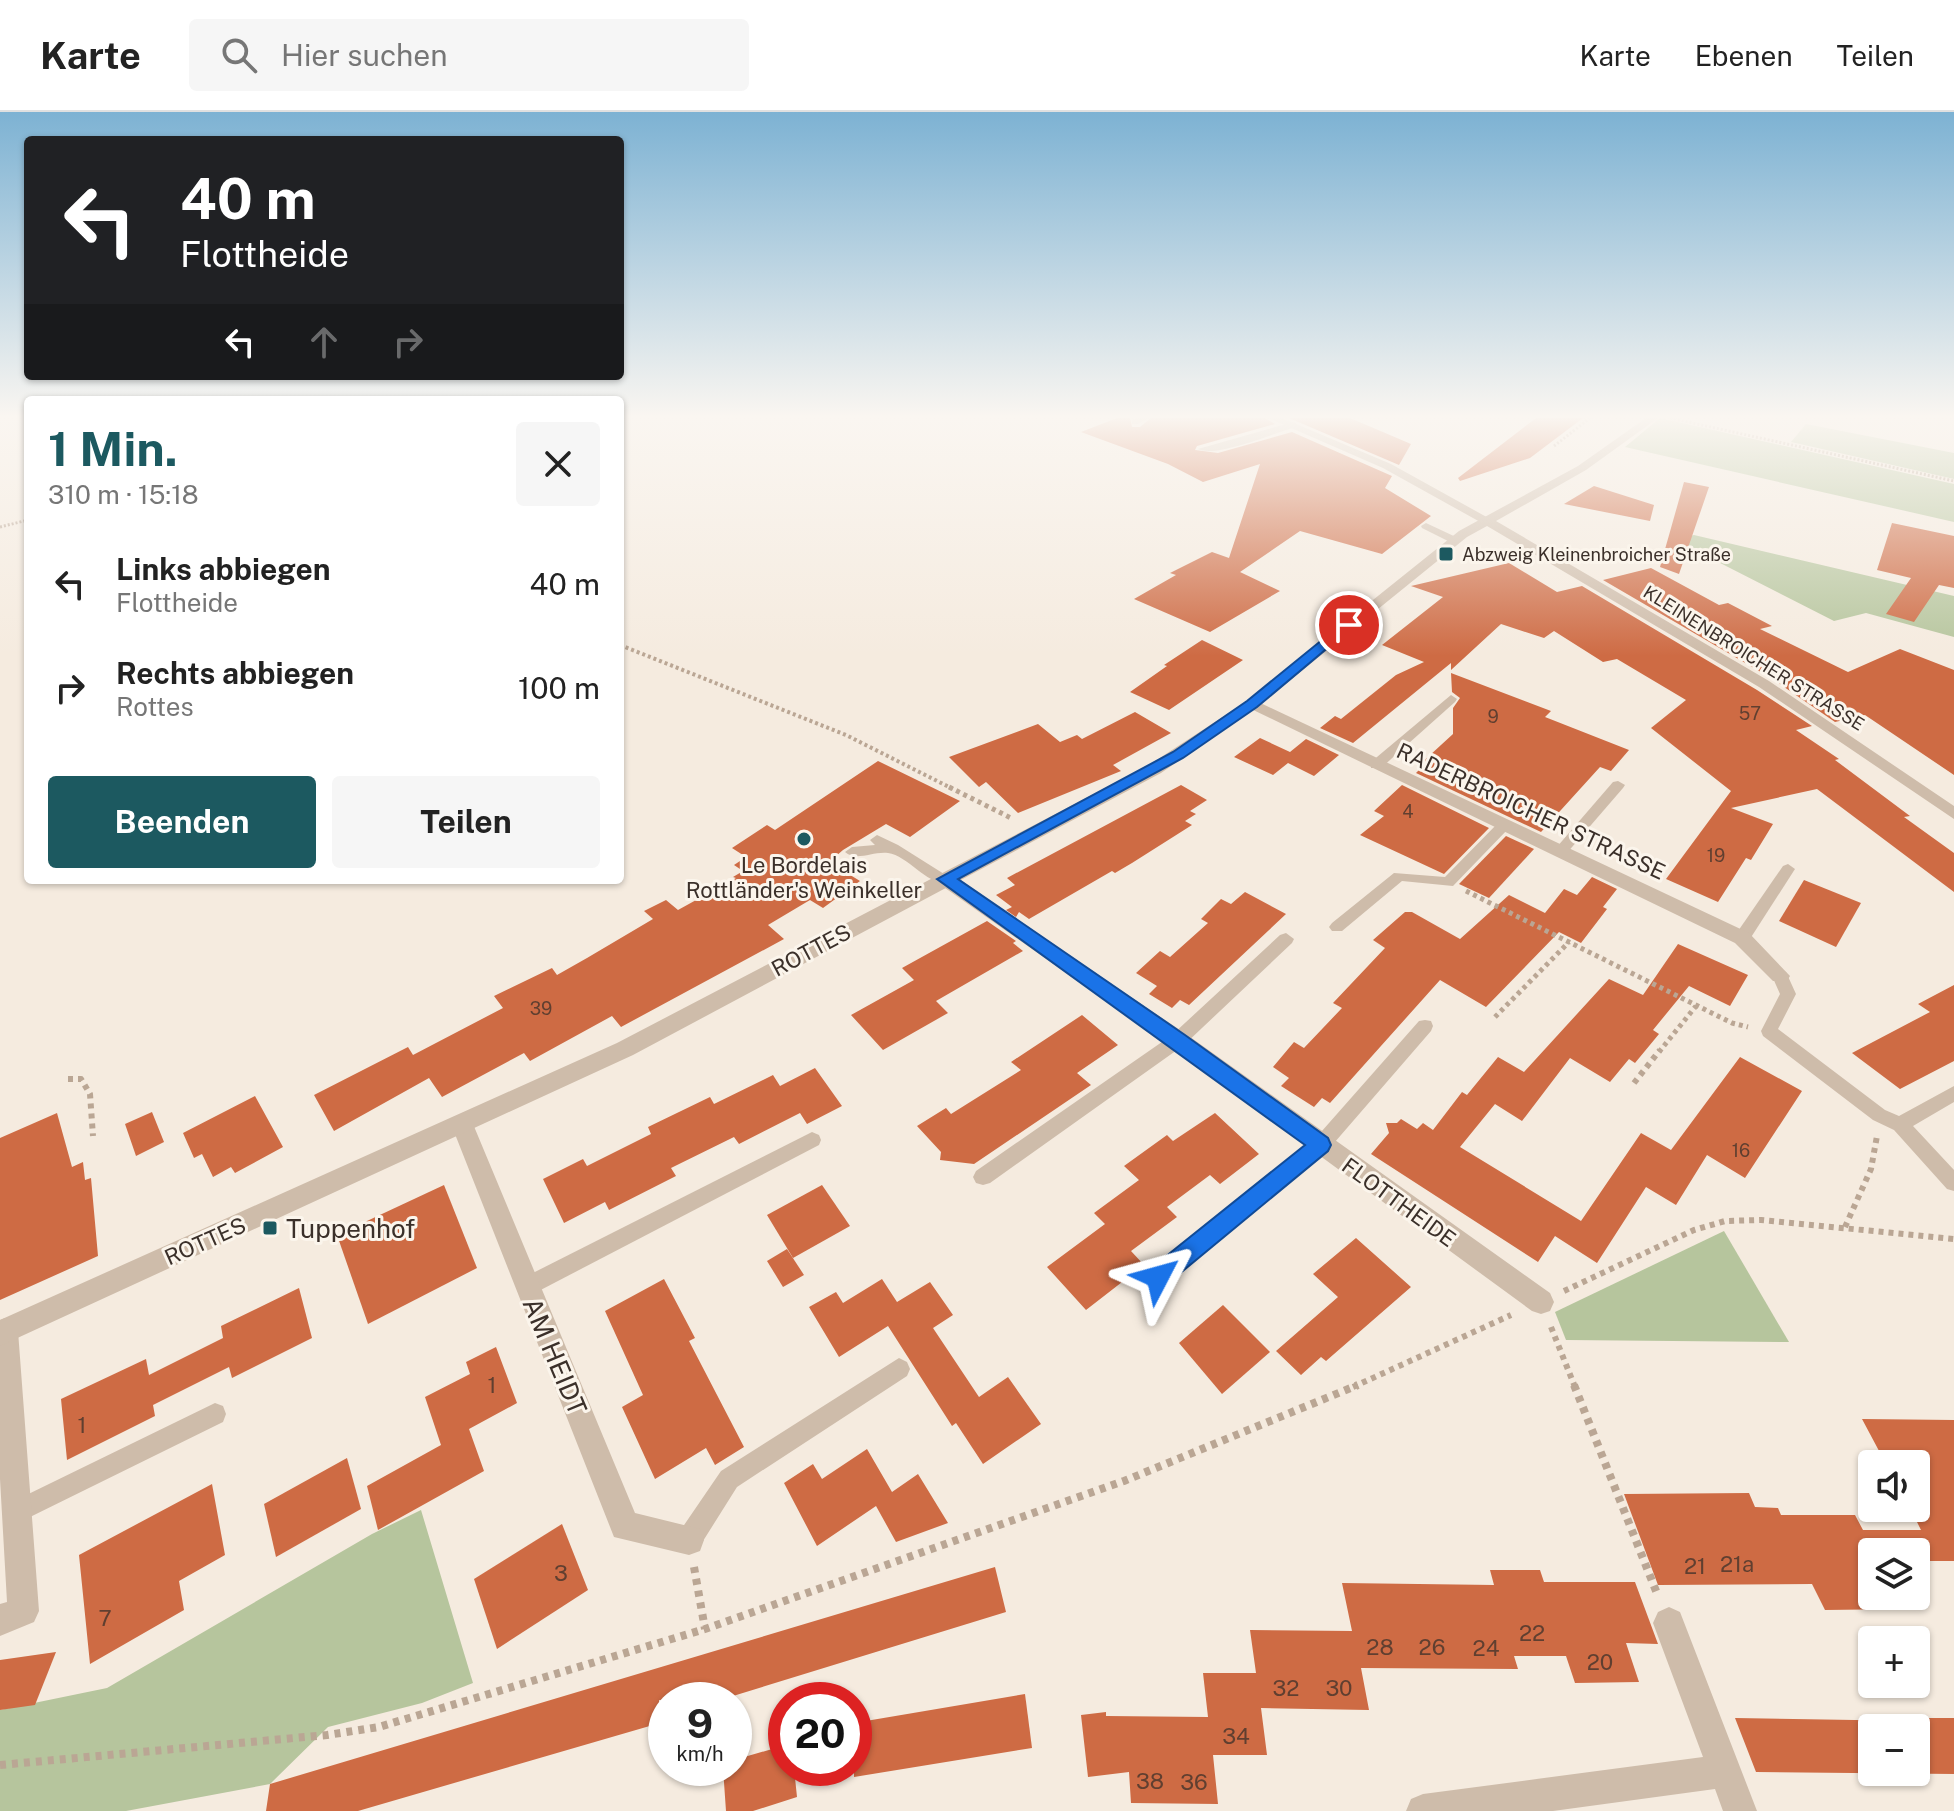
<!DOCTYPE html>
<html lang="de">
<head>
<meta charset="utf-8">
<style>
  body { margin:0; font-family:"Public Sans",sans-serif; background:#f6f6f6; color:#222; height:100vh; display:flex; flex-direction:column; font-size:30px; white-space:nowrap }
  * { box-sizing:border-box; margin:0 }
  p { font-size:26px; color:#767676 }
  .icon { flex:none; width:44px; height:44px; fill:none; stroke:currentColor; stroke-width:2; stroke-linecap:round; stroke-linejoin:round }
  .map { position:relative; flex:1; overflow:hidden }
  .panel { position:absolute; left:24px; top:284px; width:600px; height:488px; display:flex; flex-direction:column; background:#fff; border-radius:8px; box-shadow:0 2px 6px #0004 }
  .panel>* { flex:none }
  .hud { position:absolute; left:24px; top:24px; width:600px; height:244px; border-radius:8px; box-shadow:0 2px 6px #0004; background:#202124; color:#fff; overflow:hidden }
  .buttons { position:absolute; left:1858px; top:1338px; display:grid; gap:16px }
  .buttons a { display:grid; place-items:center; width:72px; height:72px; border-radius:8px; background:#fff; box-shadow:0 2px 6px #0004; font-size:40px }
  .speed { position:absolute; left:648px; top:1570px; display:flex; gap:16px; font-size:40px; font-weight:700; text-align:center }
  .speed>* { display:grid; place-content:center; width:104px; height:104px; border-radius:50%; background:#fff; box-shadow:0 2px 6px #0004; line-height:1 }
  .speed small { font-size:20px; font-weight:400 }
  .speed .limit { border:12px solid #d22; background:#fff; color:#111 }
  .pin { position:absolute; display:grid; place-items:center; width:68px; height:68px; color:#fff; margin:-34px; border:4px solid #fff; border-radius:50%; box-shadow:0 2px 8px #0007 }
  .me { position:absolute; width:88px; margin:-44px; rotate:51deg; stroke-linejoin:round; filter:drop-shadow(0 0 6px #0008) }
  .turn { display:flex; align-items:center; gap:28px; height:168px; padding:0 24px; font-size:36px }
  .turn .icon { width:104px; height:104px; stroke-width:2.5 }
  .turn b { display:block; font-size:56px; line-height:68px }
  .lanes { display:flex; align-items:center; height:76px; padding:0 24px; background:#0003; justify-content:center; gap:40px; direction:ltr }
  .lanes .off { opacity:.35 }
  .round { display:grid; place-items:center; flex:none; width:84px; height:84px; border-radius:8px; background:#f6f6f6 }
  .overview { display:flex; align-items:center; justify-content:space-between; height:136px; padding:0 24px }
  h1 { font-size:48px; font-weight:700; line-height:60px; color:#1c5960 }
  .cta { display:flex; gap:16px; margin-top:auto; padding:16px 24px }
  .cta a { flex:1; height:92px; border-radius:8px; background:#1c5960; color:#fff; font-size:32px; font-weight:700; line-height:92px; text-align:center }
  .cta a+a { background:#f6f6f6; color:#222 }
  ul { padding:0; list-style:none }
  li { display:flex; align-items:center; gap:24px; height:104px; padding:0 24px }
  li div { flex:1 }
  li b { display:block; font-size:30px }
  li em { font-style:normal }
  header { display:flex; align-items:center; gap:48px; box-sizing:border-box; height:112px; padding:0 40px; background:#fff; border-bottom:2px solid #e0e0e0 }
  header strong { font-size:38px }
  nav { display:flex; gap:44px; margin-inline-start:auto; font-size:28px }
  .search { width:560px; height:72px; background:#f6f6f6; display:flex; align-items:center; gap:20px; box-sizing:border-box; padding:0 28px; border-radius:8px; color:#767676; font-size:30px }
  .map>svg:first-child { display:block }
</style>
</head>
<body>
<header>
<strong>Karte</strong>
<div class="search"><svg class="icon" aria-label="search" viewBox="0 0 24 24"><circle cx="10" cy="10" r="6"/><path d="M15 15l6 6"/></svg>Hier suchen</div>
<nav><a>Karte</a><a>Ebenen</a><a>Teilen</a></nav>
</header>
<div class="map">
<svg width="1954" height="1699" viewBox="0 0 1954 1699">
  <rect width="100%" height="100%" fill="#f5ebdf"/>
  <g fill="#b6c59d">
    <polygon points="1660,306 1954,372 1954,410 1625,335"/>
    <polygon points="1806,312 1954,341 1954,367 1791,330"/>
    <polygon points="1694,423 1954,484 1954,525 1866,501 1834,509 1675,428"/>
    <polygon points="1724,1119 1789,1230 1566,1228 1555,1200"/>
    <polygon points="421,1398 473,1571 422,1591 328,1615 270,1672 126,1699 0,1699 0,1598 107,1576 372,1422"/>
  </g>
  <g fill="#ce6b44" fill-rule="evenodd">
    <polygon points="1117,306 1130,306 1132,315 1140,315 1151,306 1265,306 1275,312 1197,334 1195,338 1218,341 1292,320 1392,364 1385,376 1431,404 1382,442 1300,419 1240,460 1280,479 1210,520 1134,487 1176,463 1170,461 1212,440 1229,446 1260,352 1203,370 1168,352 1081,320"/>
    <polygon points="1289,306 1350,306 1411,332 1399,353"/>
    <polygon points="1536,306 1583,306 1530,346 1460,369 1458,366"/>
    <polygon points="1684,370 1709,375 1679,462 1660,455"/>
    <polygon points="1594,374 1654,393 1650,409 1564,392"/>
    <polygon points="1892,411 1954,424 1954,476 1939,473 1914,510 1886,502 1911,466 1877,458"/>
    <polygon points="1509,451 1557,480 1582,474 1757,578 1812,614 1796,618 1839,647 1835,648 1910,704 1904,705 1954,741 1954,780 1817,677 1731,696 1773,712 1751,748 1746,746 1718,790 1666,767 1731,679 1651,616 1686,588 1617,547 1603,550 1554,519 1544,526 1501,512 1451,558 1451,551 1353,631 1320,616 1335,604 1341,607 1396,563 1424,550 1382,533 1443,485 1411,474"/>
    <polygon points="1651,456 1719,493 1728,491 1772,514 1760,517 1848,560 1900,537 1954,558 1954,663 1865,603 1835,610 1771,566 1603,468"/>
    <polygon points="1202,528 1243,548 1169,598 1130,580 1167,554 1164,553"/>
    <polygon points="1451,561 1551,599 1545,605 1629,638 1611,659 1600,655 1541,720 1416,661 1420,657 1417,655 1453,622 1453,596 1460,586 1452,580"/>
    <polygon points="1135,600 1171,621 1113,653 1121,659 1018,701 986,670 979,675 949,645 1038,612 1060,630 1077,623 1082,627"/>
    <polygon points="1260,626 1290,640 1306,627 1339,643 1314,664 1288,651 1273,663 1234,645"/>
    <polygon points="878,649 960,689 910,725 886,712 843,738 829,750 860,769 823,796 810,788 768,813 784,827 621,915 612,904 530,949 524,941 442,985 429,966 334,1019 314,983 408,935 413,943 503,896 494,884 552,856 557,863 587,846 653,807 644,799 666,788 678,798 736,766 733,765 743,759 734,753 746,745 732,736 767,713 775,718"/>
    <polygon points="1181,673 1207,688 1190,699 1196,702 1185,709 1192,713 1132,751 1115,761 1112,759 1029,807 1019,800 1016,805 1006,798 1012,795 996,783 1015,773 1007,766"/>
    <polygon points="1402,673 1489,716 1444,762 1360,723 1384,704 1374,699"/>
    <polygon points="1506,724 1534,737 1489,786 1459,772"/>
    <polygon points="1592,765 1617,777 1603,795 1607,797 1581,831 1559,820 1486,895 1440,868 1330,991 1322,986 1314,995 1281,974 1289,966 1273,955 1294,930 1304,936 1342,896 1333,891 1385,836 1373,828 1405,800 1412,800 1460,827 1509,783 1545,801 1564,777 1577,783"/>
    <polygon points="1804,768 1861,791 1836,835 1779,809"/>
    <polygon points="1245,780 1286,802 1189,893 1180,888 1172,896 1149,882 1157,874 1136,861 1160,839 1170,845 1208,811 1201,807 1221,787 1231,792"/>
    <polygon points="987,809 1016,829 1013,831 1023,839 936,889 948,901 883,938 851,903 914,868 902,856"/>
    <polygon points="1678,832 1748,863 1730,894 1689,874 1653,918 1659,922 1635,951 1629,947 1610,970 1570,946 1522,1009 1495,992 1460,1035 1581,1109 1641,1021 1671,1038 1740,945 1802,979 1745,1066 1707,1043 1676,1093 1646,1075 1597,1151 1555,1124 1538,1150 1371,1042 1389,1021 1386,1011 1397,1011 1401,1007 1417,1017 1423,1011 1433,1018 1462,980 1467,983 1498,945 1524,960 1609,867 1643,883"/>
    <polygon points="1954,873 1954,949 1900,977 1852,941 1930,900 1918,892"/>
    <polygon points="1082,903 1118,933 1077,961 1091,973 974,1052 940,1048 941,1040 917,1014 946,996 951,1002 1021,958 1011,950"/>
    <polygon points="815,956 842,994 807,1012 800,1001 739,1032 734,1025 671,1056 676,1064 609,1098 605,1090 564,1111 543,1067 583,1047 587,1054 651,1022 648,1015 710,985 714,992 773,963 780,974"/>
    <polygon points="255,984 283,1035 235,1061 231,1055 213,1065 202,1042 194,1046 183,1021"/>
    <polygon points="152,1000 164,1030 136,1044 125,1012"/>
    <polygon points="57,1001 72,1055 83,1050 85,1068 91,1066 98,1144 0,1188 0,1026"/>
    <polygon points="1215,1001 1259,1042 1220,1072 1210,1063 1167,1095 1177,1105 1131,1139 1144,1153 1086,1198 1047,1155 1105,1112 1094,1101 1139,1068 1124,1054 1167,1023 1173,1029"/>
    <polygon points="444,1073 477,1156 368,1212 337,1123"/>
    <polygon points="822,1073 850,1114 793,1146 767,1103"/>
    <polygon points="1356,1126 1411,1175 1326,1249 1321,1245 1301,1263 1276,1239 1338,1185 1313,1162"/>
    <polygon points="787,1137 804,1163 783,1175 767,1149"/>
    <polygon points="664,1167 695,1226 689,1229 744,1335 715,1353 706,1336 655,1367 622,1295 643,1283 605,1199"/>
    <polygon points="882,1167 897,1190 930,1170 953,1203 933,1216 979,1285 1008,1265 1041,1312 983,1352 956,1311 952,1314 888,1214 839,1245 809,1195 836,1180 843,1191"/>
    <polygon points="299,1176 312,1226 232,1266 229,1255 153,1293 155,1304 67,1348 61,1287 146,1247 149,1263 223,1226 221,1214"/>
    <polygon points="1223,1193 1270,1240 1222,1282 1179,1231"/>
    <polygon points="496,1235 517,1291 469,1317 484,1359 378,1418 367,1374 441,1333 425,1285 470,1262 466,1250"/>
    <polygon points="1862,1307 1954,1308 1954,1449 1916,1449 1916,1440 1872,1440 1872,1484 1898,1484 1905,1497 1825,1498 1812,1472 1658,1473 1624,1382 1749,1381 1755,1395 1778,1396 1781,1403 1855,1403 1863,1418 1921,1418 1910,1396 1916,1396 1916,1352 1886,1352"/>
    <polygon points="867,1337 892,1380 918,1362 948,1411 896,1430 876,1394 817,1434 784,1371 813,1352 822,1367"/>
    <polygon points="347,1346 361,1397 276,1445 264,1392"/>
    <polygon points="212,1372 225,1443 179,1469 184,1498 90,1552 79,1443"/>
    <polygon points="562,1412 588,1478 497,1537 474,1467"/>
    <polygon points="995,1455 1006,1500 720,1588 659,1588 660,1611 358,1699 266,1699 270,1672"/>
    <polygon points="1490,1458 1540,1458 1544,1470 1635,1470 1658,1532 1626,1531 1639,1570 1575,1571 1566,1544 1514,1544 1518,1557 1361,1556 1369,1598 1261,1596 1267,1643 1213,1643 1218,1692 1131,1691 1129,1660 1088,1665 1081,1603 1106,1600 1106,1604 1208,1605 1203,1561 1256,1561 1250,1518 1352,1519 1342,1471 1494,1473"/>
    <polygon points="56,1540 35,1593 0,1598 0,1548"/>
    <polygon points="1025,1582 1032,1636 854,1665 854,1611"/>
    <path d="M1735 1606 1916 1609V1606H1954V1662L1756 1660ZM1872 1616H1916V1660H1872Z"/>
    <polygon points="786,1633 786,1656 794,1656 797,1685 753,1699 726,1699 723,1656 734,1656 734,1648"/>
  </g>
  <g fill="none" stroke-linecap="round" stroke-linejoin="round">
    <g stroke="#baa694" stroke-width="3" stroke-dasharray="2 2" stroke-linecap="butt">
      <polyline points="1670,306 1954,369"/>
      <polyline points="1554,334 1590,306"/>
      <polyline points="0,415 28,408"/>
    </g>
    <polyline stroke="#baa694" stroke-width="4" stroke-dasharray="3 3" stroke-linecap="butt" points="620,533 846,623 953,677"/>
    <g stroke="#baa694" stroke-width="5" stroke-dasharray="4 4" stroke-linecap="butt">
      <polyline points="949,675 1013,707"/>
      <polyline points="1466,779 1732,911 1748,915"/>
      <polyline points="1495,905 1569,830"/>
      <polyline points="1659,940 1696,894"/>
    </g>
    <g stroke="#baa694" stroke-width="6" stroke-dasharray="5 5" stroke-linecap="butt">
      <polyline points="68,967 81,967 90,982 93,1024"/>
      <polyline points="1634,971 1660,938"/>
      <polyline points="1845,1115 1871,1057 1877,1024"/>
      <polyline points="1564,1179 1694,1118 1725,1109 1761,1108 1954,1127"/>
      <polyline points="1551,1215 1575,1275"/>
      <polyline points="1353,1275 1511,1203"/>
    </g>
    <g stroke="#baa694" stroke-width="8" stroke-dasharray="6 6" stroke-linecap="butt">
      <polyline points="1574,1273 1658,1484"/>
      <polyline points="694,1455 705,1517"/>
      <polyline points="0,1653 327,1623 379,1615 705,1517 1124,1369 1358,1273"/>
    </g>
    <g fill="#cebcaa" fill-rule="evenodd">
      <polygon points="1137,306 1148,306 1138,312 1132,312 1132,308"/>
      <path d="M1293 310 1296 311V315C1274 321 1216 346 1198 337Z"/>
      <polygon points="1426,411 1458,426 1459,428 1450,430 1422,416 1421,414"/>
      <polygon points="1451,583 1457,587 1455,590 1381,656 1371,656 1371,650"/>
      <polygon points="1618,669 1625,673 1623,676 1566,742 1556,742 1554,739 1556,736 1613,670"/>
      <polygon points="1504,709 1509,710 1511,713 1509,716 1453,774 1402,769 1342,819 1332,819 1329,815 1332,811 1394,761 1445,765 1499,710"/>
      <path d="M877 723 898 733 952 767 950 771C928 775 909 744 888 741 873 739 856 750 845 740L852 735 875 733 870 728Z"/>
      <polygon points="1788,752 1795,757 1748,830 1736,830 1734,826 1736,822 1783,754"/>
      <polygon points="1286,821 1294,827 1292,831 1184,933 990,1071 983,1073 976,1071 973,1065 976,1059 1172,923 1280,823"/>
      <polygon points="1780,858 1786,860 1796,882 1778,917 1885,998 1899,1004 1954,974 1954,990 1913,1014 1954,1058 1954,1079 1947,1077 1894,1018 1873,1008 1763,924 1761,919 1780,882 1772,864"/>
      <polygon points="1425,908 1431,909 1433,914 1431,919 1328,1038 1165,1172 1158,1174 1151,1172 1148,1165 1151,1158 1314,1028 1419,909"/>
      <polygon points="812,1020 819,1023 821,1028 819,1033 533,1182 526,1184 519,1182 516,1175 519,1168"/>
      <polygon points="899,1246 907,1250 910,1257 907,1264 737,1375 698,1437 689,1440 680,1437 677,1428 680,1419 721,1359"/>
      <polygon points="215,1291 223,1294 226,1302 223,1310 26,1407 18,1411 10,1407 6,1399 10,1391"/>
    </g>
    <g fill="#cebcaa" fill-rule="evenodd">
      <polygon points="1268,306 1282,306 1391,352 1492,408 1482,411 1383,356"/>
      <polygon points="1252,587 1749,821 1790,864 1787,869 1773,869 1735,831 1247,595 1244,592"/>
      <polygon points="945,761 1186,922 1550,1181 1554,1190 1550,1199 1541,1202 1532,1199 1170,934 938,771 936,767"/>
      <polygon points="462,1003 470,1005 473,1012 635,1401 700,1417 704,1428 700,1439 689,1443 614,1425 451,1012 454,1005"/>
      <polygon points="5,1206 14,1210 18,1219 39,1499 34,1510 0,1524 0,1492 7,1490 0,1367 0,1208"/>
      <polygon points="1669,1495 1680,1500 1757,1699 1723,1699 1715,1677 1553,1699 1406,1699 1411,1687 1423,1682 1703,1645 1653,1511 1658,1500"/>
    </g>
    <polygon fill="#cebcaa" fill-rule="evenodd" points="1646,306 1658,306 1586,358 1496,409 1769,569 1954,694 1954,707 1759,575 1487,414 1467,425 1257,595 1161,661 633,943 0,1234 0,1208 617,931 1149,653 1247,589 1459,419 1578,354"/>
  </g>
  <linearGradient id="sky" x2="0" y2="1"><stop stop-color="#7db2d3"/><stop offset="0.56" stop-color="#faf6f1"/><stop offset="1" stop-color="#faf6f1" stop-opacity="0"/></linearGradient>
  <rect width="1954" height="544" fill="url(#sky)"/>
  <polygon fill="#1a73e8" stroke="#114b97" stroke-width="2" points="1344,510 1355,513 1257,595 1183,646 958,767 1185,923 1328,1026 1331,1033 1328,1039 1167,1172 1158,1175 1150,1172 1147,1165 1150,1157 1305,1033 937,767 1173,640 1247,589"/>
  <g fill="#1c5960" stroke="#fbf5ec" stroke-width="3">
    <rect x="1438" y="434" width="16" height="16" rx="4"/>
    <circle cx="804" cy="727" r="8"/>
    <rect x="262" y="1108" width="16" height="16" rx="4"/>
  </g>
  <g text-anchor="middle" dominant-baseline="central" stroke-width="6" stroke-linejoin="round" paint-order="stroke">
    <g font-size="18" fill="#3b302a" stroke="#fbf5ec" text-anchor="start">
      <text x="1462" y="442">Abzweig Kleinenbroicher Straße</text>
    </g>
    <g font-size="18" fill="#3b302a" stroke="#fbf5ec">
      <text transform="translate(1754 546) rotate(32)">KLEINENBROICHER STRASSE</text>
    </g>
    <g font-size="18" fill="#603f30">
      <text x="1750" y="601">57</text>
      <text x="1493" y="604">9</text>
      <text x="1408" y="699">4</text>
      <text x="1716" y="743">19</text>
      <text x="541" y="896">39</text>
      <text x="1741" y="1038">16</text>
    </g>
    <g font-size="22" fill="#3b302a" stroke="#fbf5ec">
      <text transform="translate(1531 699) rotate(25)">RADERBROICHER STRASSE</text>
      <text transform="translate(811 838) rotate(-28)">ROTTES</text>
      <text transform="translate(1399 1090) rotate(36)">FLOTTHEIDE</text>
      <text transform="translate(205 1129) rotate(-24)">ROTTES</text>
    </g>
    <g font-size="22" fill="#3b302a" stroke="#fbf5ec">
      <text x="804" y="753">Le Bordelais<tspan x="804" dy="25">Rottländer's Weinkeller</tspan></text>
    </g>
    <g font-size="22" fill="#603f30">
      <text x="492" y="1273">1</text>
      <text x="82" y="1313">1</text>
      <text x="1737" y="1452">21a</text>
      <text x="1695" y="1454">21</text>
      <text x="561" y="1461">3</text>
      <text x="105" y="1506">7</text>
      <text x="1532" y="1521">22</text>
      <text x="1380" y="1535">28</text>
      <text x="1432" y="1535">26</text>
      <text x="1486" y="1536">24</text>
      <text x="1600" y="1550">20</text>
      <text x="1286" y="1576">32</text>
      <text x="1339" y="1576">30</text>
      <text x="1236" y="1624">34</text>
      <text x="1150" y="1669">38</text>
      <text x="1194" y="1670">36</text>
    </g>
    <g font-size="26" fill="#3b302a" stroke="#fbf5ec" text-anchor="start">
      <text x="286" y="1116">Tuppenhof</text>
    </g>
    <g font-size="26" fill="#3b302a" stroke="#fbf5ec">
      <text transform="translate(555 1244) rotate(67)">AM HEIDT</text>
    </g>
  </g>
</svg>
<div class="buttons">
<a><svg class="icon" aria-label="sound" viewBox="0 0 24 24"><path d="M4 9h4l5-4v14l-5-4H4zM17 9q2 3 0 6"/></svg></a>
<a><svg class="icon" aria-label="layers" viewBox="0 0 24 24"><path d="M12 4l9 5-9 5-9-5zM3 14l9 5 9-5"/></svg></a>
<a>+</a>
<a>−</a>
</div>
<div class="speed"><div>9<small>km/h</small></div><div class="limit">20</div></div>
<div class="pin" style="left:1349px;top:513px;background:#d93025"><svg class="icon" aria-label="arrive" viewBox="0 0 24 24"><path d="M6 21V4h12l-3 4 3 4H6"/></svg></div>
<svg class="me" style="left:1158px;top:1165px" viewBox="-20 -20 40 40"><path d="M0-17L14 15 0 8-14 15z" fill="#1a73e8" stroke="#fff" stroke-width="4"/></svg>
<div class="hud">
<div class="turn"><svg class="icon" aria-label="left" viewBox="0 0 24 24"><path d="M17 20v-9H6M10 6l-5 5 5 5"/></svg><div><b>40 m</b>Flottheide</div></div>
<div class="lanes"><svg class="icon" aria-label="left" viewBox="0 0 24 24"><path d="M17 20v-9H6M10 6l-5 5 5 5"/></svg><svg class="icon off" aria-label="ahead" viewBox="0 0 24 24"><path d="M12 20V5M6 11l6-6 6 6"/></svg><svg class="icon off" aria-label="right" viewBox="0 0 24 24"><path d="M7 20v-9h11M14 6l5 5-5 5"/></svg></div>
</div>
<section class="panel">
<div class="overview"><div><h1>1 Min.</h1><p>310 m · 15:18</p></div><a class="round"><svg class="icon" aria-label="close" viewBox="0 0 24 24"><path d="M6 6l12 12M18 6L6 18"/></svg></a></div>
<ul>
<li><svg class="icon" aria-label="left" viewBox="0 0 24 24"><path d="M17 20v-9H6M10 6l-5 5 5 5"/></svg><div><b>Links abbiegen</b><p>Flottheide</p></div><em>40 m</em></li>
<li><svg class="icon" aria-label="right" viewBox="0 0 24 24"><path d="M7 20v-9h11M14 6l5 5-5 5"/></svg><div><b>Rechts abbiegen</b><p>Rottes</p></div><em>100 m</em></li>
</ul>
<div class="cta"><a>Beenden</a><a>Teilen</a></div>
</section>
</div>
</body>
</html>
